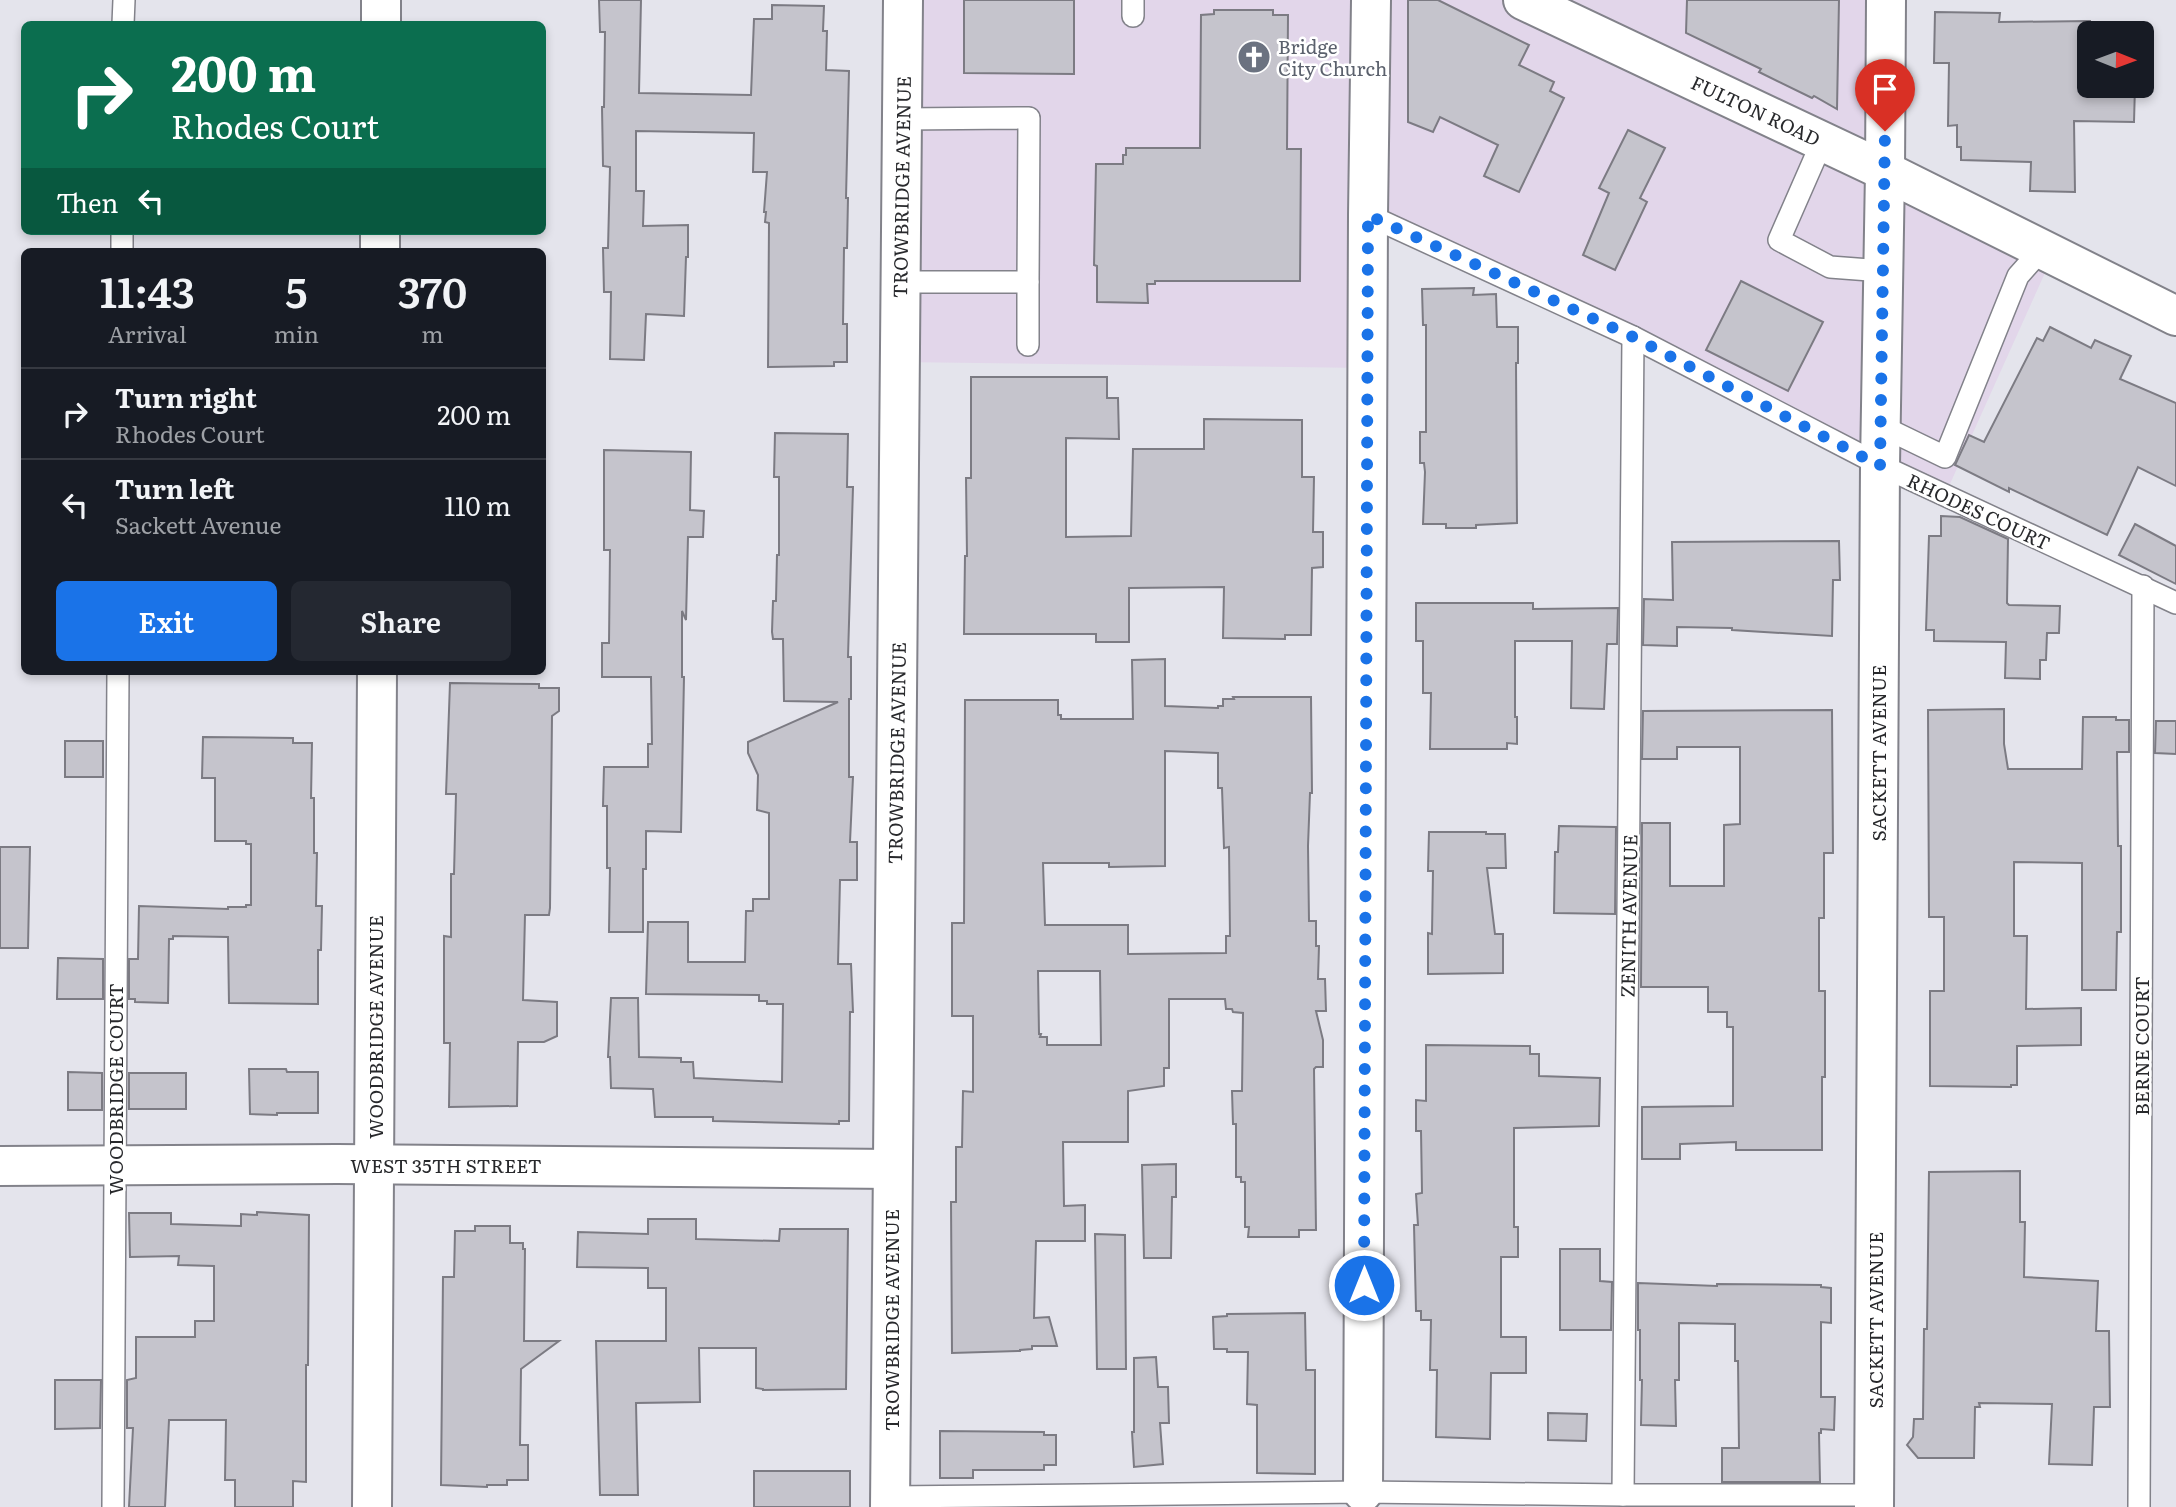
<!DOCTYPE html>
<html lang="en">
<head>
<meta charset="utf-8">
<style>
  body { margin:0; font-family:Literata,serif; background:#242831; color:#f1f3f6; height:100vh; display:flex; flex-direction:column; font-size:26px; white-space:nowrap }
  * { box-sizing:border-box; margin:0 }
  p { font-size:23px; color:#9ea1a6 }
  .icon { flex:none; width:38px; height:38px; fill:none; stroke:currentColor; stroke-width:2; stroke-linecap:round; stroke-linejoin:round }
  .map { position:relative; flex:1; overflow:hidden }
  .sheet { position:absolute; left:21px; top:248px; width:525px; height:427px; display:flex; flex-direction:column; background:#171b24; border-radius:10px; box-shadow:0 4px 10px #0003 }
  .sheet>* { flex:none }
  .guide { position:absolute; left:21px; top:21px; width:525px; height:214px; border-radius:10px; box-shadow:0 4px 10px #0003; background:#0b6e4f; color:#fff; overflow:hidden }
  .needle { width:46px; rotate:91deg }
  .controls { position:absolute; left:2077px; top:21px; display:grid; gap:14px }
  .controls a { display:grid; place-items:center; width:77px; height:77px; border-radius:10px; background:#171b24; box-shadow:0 4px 10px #0003; font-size:35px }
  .pin { position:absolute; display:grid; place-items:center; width:60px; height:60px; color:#fff; margin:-72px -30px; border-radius:50% 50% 50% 0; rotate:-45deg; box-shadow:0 0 7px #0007 }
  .pin .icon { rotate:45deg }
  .me { position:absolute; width:77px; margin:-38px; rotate:0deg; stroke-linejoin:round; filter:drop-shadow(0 0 5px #0008) }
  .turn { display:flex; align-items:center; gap:24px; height:147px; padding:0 35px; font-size:32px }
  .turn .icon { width:91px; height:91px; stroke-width:2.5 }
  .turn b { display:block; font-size:49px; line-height:60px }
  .then { display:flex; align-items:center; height:66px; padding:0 35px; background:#0003; gap:14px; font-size:26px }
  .eta { display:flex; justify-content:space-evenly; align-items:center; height:119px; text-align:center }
  .eta b { font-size:42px; font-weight:600; line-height:49px }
  .button { display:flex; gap:14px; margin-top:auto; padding:14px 35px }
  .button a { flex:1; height:80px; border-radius:10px; background:#1a73e8; color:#fff; font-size:28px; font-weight:600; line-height:80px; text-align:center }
  .button a+a { background:#242831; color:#f1f3f6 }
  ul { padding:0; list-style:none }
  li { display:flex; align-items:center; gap:21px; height:91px; padding:0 35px; border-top:2px solid #363941 }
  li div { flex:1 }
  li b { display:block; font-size:26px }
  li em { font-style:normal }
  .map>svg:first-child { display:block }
</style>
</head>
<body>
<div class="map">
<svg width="2176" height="1507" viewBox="0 0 2176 1507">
  <rect width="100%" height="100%" fill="#e4e4ec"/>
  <polygon fill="#e2d6ea" points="903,0 1886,0 1885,171 2053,255 1945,495 1368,215 1367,368 899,362"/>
  <g fill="#c5c4cc" stroke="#7c7b83" stroke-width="2" fill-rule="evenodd">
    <polygon points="599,0 641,0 639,93 751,95 754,19 772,19 772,5 824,6 823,31 827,31 826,70 849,71 846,198 848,198 847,248 844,248 843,324 847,324 847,362 834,362 834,366 768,367 769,223 765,222 766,212 764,212 767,172 753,172 754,133 636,131 636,191 644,191 643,226 688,225 688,257 686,257 684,316 646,314 644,360 610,359 611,292 604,292 603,248 608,248 610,167 603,166 602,107 604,107 605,32 600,32"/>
    <polygon points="964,0 1074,0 1074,74 964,73"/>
    <polygon points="1408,0 1438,0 1529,45 1519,65 1554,82 1550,91 1564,98 1519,192 1484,176 1498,145 1440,117 1433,132 1408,122"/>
    <polygon points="1687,0 1839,0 1837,109 1814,96 1812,98 1759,72 1761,69 1686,33"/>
    <polygon points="1214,10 1273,10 1273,15 1288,15 1287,149 1301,149 1300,281 1155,281 1155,284 1147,284 1148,303 1097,302 1097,266 1094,265 1096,164 1123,164 1123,155 1126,155 1126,148 1200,148 1201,15 1214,14"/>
    <polygon points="1935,12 2000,13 1999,22 2090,21 2090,86 2135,86 2134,122 2074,121 2075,192 2030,191 2031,162 1961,160 1961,147 1957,147 1957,125 1948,126 1949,63 1934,63"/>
    <polygon points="1628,130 1665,148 1640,198 1647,202 1615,270 1583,255 1609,193 1599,188"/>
    <polygon points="1741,281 1823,322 1788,391 1706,350"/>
    <polygon points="1474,288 1473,295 1496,294 1497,327 1518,327 1518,363 1516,363 1517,523 1476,525 1476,528 1446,528 1446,524 1423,524 1425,472 1424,463 1420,463 1420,432 1426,432 1426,325 1423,325 1422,289"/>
    <polygon points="2050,327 2091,348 2095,340 2131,356 2120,379 2176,403 2176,486 2138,467 2107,535 2009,488 2009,492 1955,465 1969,435 1984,442 2037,338 2043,341"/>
    <polygon points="971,377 1107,377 1107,398 1118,398 1119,439 1066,438 1066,537 1131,536 1133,449 1204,449 1204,419 1302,420 1302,477 1314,477 1313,532 1323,532 1323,567 1312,568 1311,635 1285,635 1285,639 1223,638 1224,587 1129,588 1129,642 1096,642 1096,634 964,634 965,556 967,556 966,478 971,478"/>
    <polygon points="775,433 848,434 847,487 853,487 848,657 851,657 851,699 849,699 849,777 853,777 850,842 857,842 857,880 840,880 838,964 851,964 853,1012 850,1012 849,1121 839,1121 839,1124 713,1121 713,1117 655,1117 653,1089 611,1088 610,1057 608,1057 611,998 638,998 639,1057 681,1058 681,1062 693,1062 694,1078 782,1082 783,1004 767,1004 767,1001 759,1001 759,995 646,994 648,922 688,922 688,962 745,962 746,911 753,911 753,899 769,899 769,813 757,810 758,775 748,753 748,742 838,702 784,701 783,639 773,639 772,632 773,601 776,601 777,555 779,555 779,477 774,477"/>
    <polygon points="604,450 691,452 690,510 704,511 703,537 688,537 686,620 682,611 682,677 684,677 681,832 646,831 646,869 643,869 643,932 609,932 610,868 607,868 607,806 603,806 604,767 648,767 648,744 652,744 651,677 602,677 602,643 609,643 610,550 604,550"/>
    <polygon points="1941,516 1960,517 2008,539 2007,603 2009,605 2060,606 2059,633 2047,633 2046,660 2040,660 2040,679 2005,678 2006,642 1934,641 1934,630 1926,630 1929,536 1941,536"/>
    <polygon points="2135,524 2176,546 2176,584 2119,555"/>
    <polygon points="1839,541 1840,580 1833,580 1832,636 1732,630 1732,628 1677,627 1677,646 1643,645 1644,599 1673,600 1672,542"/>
    <polygon points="1416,603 1533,603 1533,609 1618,608 1617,644 1607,644 1604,709 1571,708 1572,641 1515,641 1515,717 1517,717 1517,744 1507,743 1507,749 1430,749 1431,693 1423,693 1423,641 1416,641"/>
    <path d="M1165 659V706L1218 708V706H1223V699H1234L1233 697H1311L1312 793H1310L1308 846 1309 921H1316V946H1319L1318 979H1325L1326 1011H1316L1323 1040V1067H1316L1314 1069 1316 1230H1299V1237H1248L1249 1227H1245V1182H1241V1177H1236V1124H1233L1232 1091H1242L1243 1013 1233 1012 1232 1009H1226L1225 999H1169V1068H1164V1086L1128 1091V1142H1063L1064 1206 1085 1205V1241H1036L1034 1318 1049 1317 1057 1346H1032V1349L1020 1350V1351L952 1353 951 1202H956V1147H962L963 1091 973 1092V1016H952V923H964L965 700H1058V715H1061V719H1133L1132 660ZM1165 751 1218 753V788H1222L1224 848 1229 847 1230 936H1226V953L1128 954V925H1045L1043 863H1109V867L1165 866ZM1038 971H1100L1101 1045H1047V1037H1040L1041 1034H1039Z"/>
    <polygon points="450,683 539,684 539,688 559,688 559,711 552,716 550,908 549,915 525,915 523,1000 557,1002 557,1036 544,1042 518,1042 517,1106 449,1107 450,1043 444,1043 444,936 451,937 451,874 454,874 456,794 446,794"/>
    <polygon points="2004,709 2004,744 2008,769 2082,769 2083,717 2116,717 2116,720 2129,720 2129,752 2117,752 2118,846 2121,846 2121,932 2117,932 2116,990 2082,990 2082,863 2014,862 2014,936 2027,936 2026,1009 2081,1008 2081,1045 2017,1046 2017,1085 2011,1085 2011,1087 1930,1086 1930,991 1944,991 1944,917 1929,917 1928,710"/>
    <polygon points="1832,710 1833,853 1824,853 1824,918 1819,918 1819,991 1825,991 1825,1077 1822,1077 1822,1150 1736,1150 1736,1142 1680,1144 1680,1159 1642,1159 1642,1107 1733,1106 1733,1027 1727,1027 1727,1012 1708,1012 1708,987 1641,987 1642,823 1670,823 1670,886 1724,886 1724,825 1740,824 1740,747 1677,747 1677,759 1642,759 1643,711"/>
    <polygon points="2156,721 2176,721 2176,754 2155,753"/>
    <polygon points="203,737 293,738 293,743 312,743 311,798 314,798 314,853 317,853 316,906 322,906 321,950 318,950 318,1004 229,1003 228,937 173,936 173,939 169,939 168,1003 135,1002 135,999 129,999 129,959 138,959 139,906 228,909 228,907 246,907 246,905 251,905 251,844 246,844 246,841 215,841 215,778 202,778"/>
    <rect x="65" y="741" width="38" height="36"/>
    <polygon points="1559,826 1616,827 1615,914 1554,913 1555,852 1558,852"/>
    <polygon points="1429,832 1486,832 1486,834 1505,834 1506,868 1487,868 1495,934 1503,934 1503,973 1428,974 1428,933 1432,934 1433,871 1428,871"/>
    <polygon points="0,847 30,847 28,948 0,948"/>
    <polygon points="58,958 103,959 103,999 57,999"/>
    <polygon points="1426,1045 1530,1046 1530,1054 1539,1054 1539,1076 1600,1078 1599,1126 1514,1128 1514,1227 1518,1227 1518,1257 1501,1257 1501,1337 1526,1337 1526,1373 1491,1373 1490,1439 1436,1437 1437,1370 1430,1370 1431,1320 1421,1320 1421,1311 1416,1311 1414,1225 1418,1225 1416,1194 1422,1193 1421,1131 1416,1131 1416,1100 1426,1101"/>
    <polygon points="249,1069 286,1069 287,1072 318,1072 318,1113 277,1113 277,1115 250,1114"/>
    <polygon points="68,1072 102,1073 102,1110 68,1110"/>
    <rect x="129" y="1073" width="57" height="36"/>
    <polygon points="1176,1164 1176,1197 1172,1197 1171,1258 1144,1258 1142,1165"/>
    <polygon points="2020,1171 2020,1222 2025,1222 2024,1277 2098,1281 2096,1331 2109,1331 2110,1407 2094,1407 2092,1465 2049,1464 2052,1404 1979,1403 1980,1407 1975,1407 1974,1458 1918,1458 1907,1445 1913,1437 1914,1419 1923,1419 1924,1329 1927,1329 1929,1172"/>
    <polygon points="257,1212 309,1215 308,1365 306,1365 306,1482 293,1481 293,1507 235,1507 235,1480 225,1480 226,1420 169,1420 165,1507 129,1507 133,1428 127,1428 127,1380 136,1378 136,1337 195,1337 195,1321 214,1321 214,1266 178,1265 179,1256 130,1257 129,1213 171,1213 171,1224 241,1226 241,1214 257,1215"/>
    <polygon points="648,1219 696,1219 696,1239 779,1241 780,1229 848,1229 846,1389 763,1390 763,1389 756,1388 756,1348 699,1348 700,1402 636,1403 638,1495 600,1495 596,1341 666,1341 666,1288 648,1288 648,1268 577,1267 578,1232 648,1234"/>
    <polygon points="475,1226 510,1226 510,1243 523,1243 523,1249 525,1249 524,1341 559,1341 521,1369 520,1445 528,1445 528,1480 507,1480 507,1485 487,1485 487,1487 441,1485 443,1277 454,1277 455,1231 475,1231"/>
    <polygon points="1095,1234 1125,1235 1126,1369 1097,1369"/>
    <polygon points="1560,1249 1600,1249 1600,1281 1612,1282 1611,1330 1560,1330"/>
    <polygon points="1638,1283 1717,1286 1717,1284 1821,1285 1821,1287 1831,1288 1831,1323 1821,1322 1821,1397 1835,1397 1834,1430 1821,1429 1821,1433 1819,1433 1820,1482 1722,1482 1722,1448 1739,1448 1738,1361 1735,1361 1735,1324 1679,1323 1679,1380 1675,1380 1676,1426 1641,1425 1642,1380 1640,1380 1640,1330 1638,1330"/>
    <polygon points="1305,1313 1306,1370 1315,1370 1315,1474 1257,1473 1257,1405 1247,1404 1248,1352 1227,1352 1227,1349 1214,1349 1213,1317 1227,1316 1227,1314"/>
    <polygon points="1156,1357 1158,1387 1168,1387 1169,1423 1160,1423 1163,1464 1134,1467 1132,1432 1134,1432 1134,1358"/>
    <polygon points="55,1380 101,1380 100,1428 55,1429"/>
    <polygon points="1548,1413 1587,1414 1586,1441 1548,1440"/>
    <polygon points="940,1431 1044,1432 1044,1435 1056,1435 1056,1465 1044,1465 1044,1470 973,1470 973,1478 940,1478"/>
    <rect x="754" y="1471" width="96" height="36"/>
  </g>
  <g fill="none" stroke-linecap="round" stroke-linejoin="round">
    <defs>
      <g id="lane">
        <polyline points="1133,16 1133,0"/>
        <polyline points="123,24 124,0"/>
        <polyline points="1822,142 1779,240 1830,267 1883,271"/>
        <polyline points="1368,215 1633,337 1880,465 2176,603"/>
        <polyline points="122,252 122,231"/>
        <polyline points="900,282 1028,282 1029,118 902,119"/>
        <polyline points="1028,345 1028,282"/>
        <polyline points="1881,426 1945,457 2018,276 2042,249"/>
        <polyline points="1623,1495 1633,337"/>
        <polyline points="890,1497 1363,1492 1623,1495 1874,1495"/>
        <polyline points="113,1507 118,672"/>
        <polyline points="2139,1507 2143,586"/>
      </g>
      <g id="street">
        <polyline points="381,24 381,0"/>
        <polyline points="380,252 380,231"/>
        <polyline points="0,1166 337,1164 892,1169"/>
        <polyline points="1363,1492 1368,215 1371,0"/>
        <polyline points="372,1507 377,672"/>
        <polyline points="890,1507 903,0"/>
        <polyline points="1874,1507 1880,465 1885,171 1886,0"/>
      </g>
      <polyline id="secondary" points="1523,0 1885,171 2176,316"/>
    </defs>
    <use href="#lane" stroke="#82828a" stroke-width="24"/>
    <use href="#street" stroke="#82828a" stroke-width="42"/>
    <use href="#secondary" stroke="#82828a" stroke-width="42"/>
    <use href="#lane" stroke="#fff" stroke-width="21"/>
    <use href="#street" stroke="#fff" stroke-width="38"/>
    <use href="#secondary" stroke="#fff" stroke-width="38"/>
  </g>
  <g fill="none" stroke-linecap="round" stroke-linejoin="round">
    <polyline stroke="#1a73e8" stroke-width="12" stroke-dasharray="0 21.6" points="1364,1285 1368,215 1633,337 1880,466 1885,131"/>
  </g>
  <defs>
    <symbol id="church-disc" viewBox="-11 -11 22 22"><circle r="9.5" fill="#6b7280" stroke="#fff"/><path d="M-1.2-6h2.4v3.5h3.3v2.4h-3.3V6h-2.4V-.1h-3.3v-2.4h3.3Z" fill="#fff"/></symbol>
  </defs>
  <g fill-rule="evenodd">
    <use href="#church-disc" x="1235" y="38" width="38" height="38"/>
  </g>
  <g text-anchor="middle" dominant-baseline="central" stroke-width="5" stroke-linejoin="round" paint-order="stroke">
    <g font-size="19" fill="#5b616d" stroke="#fff" text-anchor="start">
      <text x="1278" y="46">Bridge<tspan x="1278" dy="22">City Church</tspan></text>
    </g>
    <g font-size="19" fill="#28292c" stroke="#fff">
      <text transform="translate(1756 110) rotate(25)">FULTON ROAD</text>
      <text transform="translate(901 187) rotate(-89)">TROWBRIDGE AVENUE</text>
      <text transform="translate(1979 511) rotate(25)">RHODES COURT</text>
      <text transform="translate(896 753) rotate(-89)">TROWBRIDGE AVENUE</text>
      <text transform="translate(1878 753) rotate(-90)">SACKETT AVENUE</text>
      <text transform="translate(1628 916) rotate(-89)">ZENITH AVENUE</text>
      <text transform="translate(375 1027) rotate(-90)">WOODBRIDGE AVENUE</text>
      <text transform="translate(2141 1046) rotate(-90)">BERNE COURT</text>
      <text transform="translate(115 1089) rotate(-90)">WOODBRIDGE COURT</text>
      <text x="446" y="1165">WEST 35TH STREET</text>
      <text transform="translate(891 1320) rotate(-90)">TROWBRIDGE AVENUE</text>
      <text transform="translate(1875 1320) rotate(-90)">SACKETT AVENUE</text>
    </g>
  </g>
</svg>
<div class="controls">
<a><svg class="needle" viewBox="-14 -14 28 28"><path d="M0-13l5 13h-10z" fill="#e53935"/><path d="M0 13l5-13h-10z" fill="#9ea1a6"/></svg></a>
</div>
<div class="pin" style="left:1885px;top:131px;background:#d93025"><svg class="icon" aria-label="arrive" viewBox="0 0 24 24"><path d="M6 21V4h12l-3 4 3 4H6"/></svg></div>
<svg class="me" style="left:1364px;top:1285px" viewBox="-20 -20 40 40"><circle r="17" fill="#1a73e8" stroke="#fff" stroke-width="3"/><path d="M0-11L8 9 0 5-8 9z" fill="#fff"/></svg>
<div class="guide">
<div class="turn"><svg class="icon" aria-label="right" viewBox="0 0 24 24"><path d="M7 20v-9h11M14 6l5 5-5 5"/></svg><div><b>200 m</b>Rhodes Court</div></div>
<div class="then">Then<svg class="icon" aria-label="left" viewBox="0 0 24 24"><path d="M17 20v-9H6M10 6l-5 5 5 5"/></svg></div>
</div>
<section class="sheet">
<div class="eta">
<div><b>11:43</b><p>Arrival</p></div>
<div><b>5</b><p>min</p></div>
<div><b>370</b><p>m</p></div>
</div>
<ul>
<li><svg class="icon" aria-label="right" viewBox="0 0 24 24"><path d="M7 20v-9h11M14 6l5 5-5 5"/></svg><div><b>Turn right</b><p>Rhodes Court</p></div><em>200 m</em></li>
<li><svg class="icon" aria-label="left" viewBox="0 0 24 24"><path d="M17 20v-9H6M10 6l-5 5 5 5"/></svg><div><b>Turn left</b><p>Sackett Avenue</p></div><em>110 m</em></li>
</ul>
<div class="button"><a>Exit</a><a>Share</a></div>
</section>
</div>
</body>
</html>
